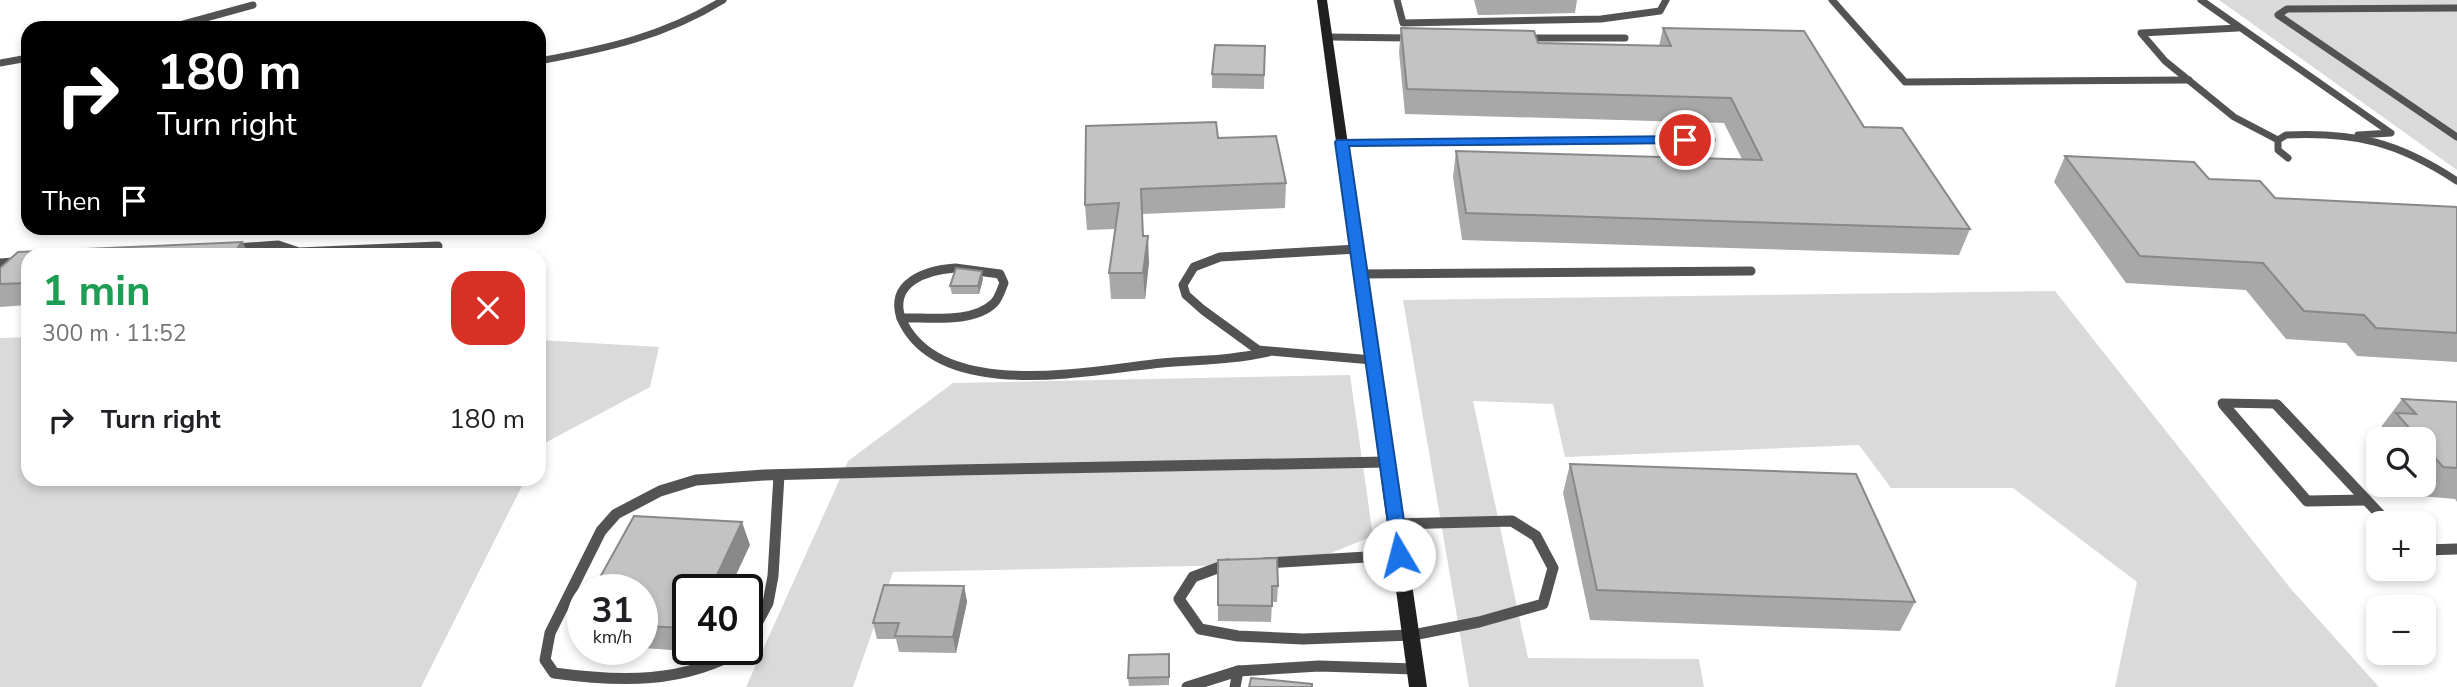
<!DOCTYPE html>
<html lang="en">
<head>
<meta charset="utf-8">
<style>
  body { margin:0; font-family:"Nunito Sans",sans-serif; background:#f2f2f2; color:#202124; height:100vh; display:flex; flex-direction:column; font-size:26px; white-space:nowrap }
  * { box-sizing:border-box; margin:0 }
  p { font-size:23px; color:#757577 }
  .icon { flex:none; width:38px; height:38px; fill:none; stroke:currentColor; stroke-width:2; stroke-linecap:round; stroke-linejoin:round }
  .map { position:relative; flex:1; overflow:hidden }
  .panel { position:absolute; left:21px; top:248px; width:525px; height:238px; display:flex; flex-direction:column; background:#fff; border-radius:21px; box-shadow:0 4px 10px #0003 }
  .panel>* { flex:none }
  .guide { position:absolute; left:21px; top:21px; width:525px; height:214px; border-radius:21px; box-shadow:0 4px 10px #0003; background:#000; color:#fff; overflow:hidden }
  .controls { position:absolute; left:2366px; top:427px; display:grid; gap:14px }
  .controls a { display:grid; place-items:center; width:70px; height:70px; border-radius:14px; background:#fff; box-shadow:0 4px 10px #0003; font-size:35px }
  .speed { position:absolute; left:567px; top:574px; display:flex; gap:14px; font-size:35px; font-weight:700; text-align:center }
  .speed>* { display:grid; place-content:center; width:91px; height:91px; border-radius:50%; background:#fff; box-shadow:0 4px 10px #0003; line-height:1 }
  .speed small { font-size:18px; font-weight:400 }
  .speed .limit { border:4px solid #111; border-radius:10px; background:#fff; color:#111 }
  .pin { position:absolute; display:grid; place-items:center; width:60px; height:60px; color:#fff; margin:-30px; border:4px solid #fff; border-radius:50%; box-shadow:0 2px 7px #0007 }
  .me { position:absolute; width:77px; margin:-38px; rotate:352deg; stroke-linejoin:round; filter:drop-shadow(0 0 5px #0008) }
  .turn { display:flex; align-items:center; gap:24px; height:147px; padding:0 21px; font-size:32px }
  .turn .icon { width:91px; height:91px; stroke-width:2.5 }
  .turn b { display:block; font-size:49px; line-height:60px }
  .then { display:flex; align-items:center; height:66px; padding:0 21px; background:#0003; gap:14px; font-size:26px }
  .round { display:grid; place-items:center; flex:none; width:74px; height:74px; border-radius:21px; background:#f2f2f2 }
  .overview { display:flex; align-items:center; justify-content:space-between; height:119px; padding:0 21px }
  h1 { font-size:42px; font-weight:700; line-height:52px; color:#1e9e55 }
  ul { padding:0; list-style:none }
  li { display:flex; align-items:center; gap:21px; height:105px; padding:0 21px }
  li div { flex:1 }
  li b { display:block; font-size:26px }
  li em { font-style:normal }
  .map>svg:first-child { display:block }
</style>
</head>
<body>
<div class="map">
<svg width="2457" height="687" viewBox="0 0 2457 687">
  <rect width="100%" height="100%" fill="#fff"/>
  <g fill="#dadada">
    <polygon points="2219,0 2457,0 2457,170"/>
    <polygon points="2055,291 2291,589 2379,687 2115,687 2137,582 2013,488 1891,488 1859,445 1565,457 1553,404 1473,401 1528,658 1699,659 1704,687 1469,687 1403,300"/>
    <polygon points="28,337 28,480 525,480 421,687 0,687 0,338"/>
    <polygon points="539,340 659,347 650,387 543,444 539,452"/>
    <polygon points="1350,375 1373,536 1304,564 893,572 853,687 746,687 848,461 953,383"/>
  </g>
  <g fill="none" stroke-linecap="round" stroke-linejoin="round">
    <g stroke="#535353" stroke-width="7">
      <polyline points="1397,0 1403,23 1601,19 1660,11 1666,0"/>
      <polyline points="1832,0 1905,82 2189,80"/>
      <polyline points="2201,0 2391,133 2358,135"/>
      <polyline points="2457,8 2287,9 2278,15 2457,137"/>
      <polyline points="169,28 253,5"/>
      <polyline points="2238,28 2141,33 2165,61 2234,117 2278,140"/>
      <polyline points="1327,37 1410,38"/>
      <polyline points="1523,38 1625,38"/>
      <path d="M539 61C605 49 665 36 723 0"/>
      <polyline points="0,63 28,58"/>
      <polyline points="1342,143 1712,140"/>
      <path d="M2288 158 2278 150V140L2286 135C2356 132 2398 142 2457 181"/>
    </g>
    <g stroke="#535353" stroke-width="9">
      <polyline points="234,248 278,245 299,252 438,246"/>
      <polyline points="1357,249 1220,257 1194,267 1183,285 1186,295 1203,310 1258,350 1372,360"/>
      <polyline points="0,263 28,261"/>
      <path d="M955 268 1000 274 1004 283C1001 290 999 298 994 303 973 324 928 317 901 318 889 282 927 270 955 268Z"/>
      <polyline points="1360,274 1751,271"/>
      <path d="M901 318C938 404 1092 370 1162 363 1198 360 1233 360 1268 352"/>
      <polyline points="2225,407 2222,403 2276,404 2279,407"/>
    </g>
    <g stroke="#535353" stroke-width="11">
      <polyline points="2224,405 2307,501 2366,500"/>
      <polyline points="2277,405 2388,523"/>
      <polyline points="2424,550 2457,549"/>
      <polyline points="1264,563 1400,555"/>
      <polyline points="1228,564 1193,577 1179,599 1200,629 1238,636 1303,639 1413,635 1479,622 1543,604 1553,568 1536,536 1512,521 1395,524"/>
      <polyline points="747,642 768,603 773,576 779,475"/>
      <path d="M743 649C684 684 620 682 554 673L545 660 550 633 601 531 616 514 660 491 696 480 764 475 955 470 1386 462"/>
      <polyline points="1187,687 1238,671 1319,666 1415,669"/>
      <polyline points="1235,687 1238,671"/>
    </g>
    <polygon fill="#202020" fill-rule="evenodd" points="1317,0 1327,0 1427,687 1409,687"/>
  </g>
  <g fill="#a8a8a8">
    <polygon points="1474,0 1577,0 1575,13 1486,15 1478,15"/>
    <polygon points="1401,28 1538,43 1659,46 1663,28 1864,127 1970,229 1959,255 1462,240 1453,177 1456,151 1742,159 1724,123 1405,114 1399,52"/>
    <polygon points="1265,46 1264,89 1212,88 1212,74"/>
    <polygon points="1218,138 1286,183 1285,208 1142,214 1143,236 1149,262 1145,299 1111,299 1109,273 1115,229 1087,230 1085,205"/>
    <polygon points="2065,156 2209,179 2275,198 2457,207 2457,362 2357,356 2346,343 2286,339 2246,290 2126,283 2054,182"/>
    <polygon points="242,242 250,256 28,256 28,305 0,307 0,268 18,252"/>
    <polygon points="983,279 979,294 952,294 950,286"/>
    <polygon points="2402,399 2457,402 2457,502 2455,499 2420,496 2411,485 2424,485 2424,439 2378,439 2378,446 2375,441 2383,430 2381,427"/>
    <polygon points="1570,464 1915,602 1900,631 1590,620 1563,493"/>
    <polygon points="750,545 688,590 688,649 702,649 701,652 642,648 642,590"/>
    <polygon points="1218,560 1278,586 1277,602 1272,602 1271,622 1218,621"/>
    <polygon points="964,586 967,602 956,653 899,652 896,639 877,639 873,623"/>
    <polygon points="583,608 583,639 575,622"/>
    <polygon points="1169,654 1169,685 1129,686 1128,678"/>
  </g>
  <g fill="#888">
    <polygon points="1148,236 1149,262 1145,299 1143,273"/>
    <polygon points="242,242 250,256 231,256"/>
    <polygon points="982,271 983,279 979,294 978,286"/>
    <polygon points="742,522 750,545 729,590 710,590"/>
    <polygon points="964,586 967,602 956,653 953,637"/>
  </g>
  <g fill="#c3c3c3" stroke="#888" stroke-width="2">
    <polygon points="1401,28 1534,31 1538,43 1671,46 1663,28 1804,31 1864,127 1902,128 1970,229 1466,213 1456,151 1762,160 1731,98 1407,89"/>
    <polygon points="1215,45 1265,46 1264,75 1212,74"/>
    <polygon points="1216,122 1218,138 1276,136 1286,183 1141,189 1143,236 1148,236 1143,273 1109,273 1119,203 1085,205 1086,126"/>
    <polygon points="2065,156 2194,162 2209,179 2260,181 2275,198 2457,207 2457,333 2376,328 2364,315 2304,311 2263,263 2140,256"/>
    <polygon points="242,242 231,256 28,256 28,283 0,284 0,268 18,252"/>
    <polygon points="956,268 982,271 978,286 950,286"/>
    <polygon points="2402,399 2457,402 2457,468 2443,467 2424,445 2424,439 2419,439 2396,413 2416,414"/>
    <polygon points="1570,464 1856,474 1915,602 1597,590"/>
    <polygon points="634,516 742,522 710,590 688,590 688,628 642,626 642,590 593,590"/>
    <polygon points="1277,558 1278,586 1272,586 1272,606 1218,605 1218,560"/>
    <polygon points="884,585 964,586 953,637 895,636 899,623 873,623"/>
    <polygon points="583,608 583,623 575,622"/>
    <polygon points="1169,654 1169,677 1128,678 1129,655"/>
    <polygon points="1251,678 1312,684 1312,687 1249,687"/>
  </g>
  <polygon fill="#1a73e8" stroke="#114b97" stroke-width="2" points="1685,136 1692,140 1690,143 1349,146 1409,555 1406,560 1393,560 1335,142 1337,140"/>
</svg>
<div class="controls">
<a><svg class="icon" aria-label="search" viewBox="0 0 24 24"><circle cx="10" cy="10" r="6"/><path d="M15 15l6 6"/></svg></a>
<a>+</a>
<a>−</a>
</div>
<div class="speed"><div>31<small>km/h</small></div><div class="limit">40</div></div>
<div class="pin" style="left:1685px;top:140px;background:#d93025"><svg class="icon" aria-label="arrive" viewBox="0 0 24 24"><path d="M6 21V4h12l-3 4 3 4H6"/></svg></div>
<svg class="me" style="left:1399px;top:555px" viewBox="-20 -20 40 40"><circle r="19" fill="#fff"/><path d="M0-13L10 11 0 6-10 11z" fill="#1a73e8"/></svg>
<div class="guide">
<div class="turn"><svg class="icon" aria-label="right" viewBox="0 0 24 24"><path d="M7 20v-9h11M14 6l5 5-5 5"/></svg><div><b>180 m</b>Turn right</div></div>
<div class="then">Then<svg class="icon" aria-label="arrive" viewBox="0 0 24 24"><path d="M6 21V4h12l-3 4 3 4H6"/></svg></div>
</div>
<section class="panel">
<div class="overview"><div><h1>1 min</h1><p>300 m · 11:52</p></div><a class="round" style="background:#d93025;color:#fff"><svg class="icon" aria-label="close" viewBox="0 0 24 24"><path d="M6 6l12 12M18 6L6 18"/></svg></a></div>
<ul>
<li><svg class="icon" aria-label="right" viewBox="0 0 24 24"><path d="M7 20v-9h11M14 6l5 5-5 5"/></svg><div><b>Turn right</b></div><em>180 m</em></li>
</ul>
</section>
</div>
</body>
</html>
